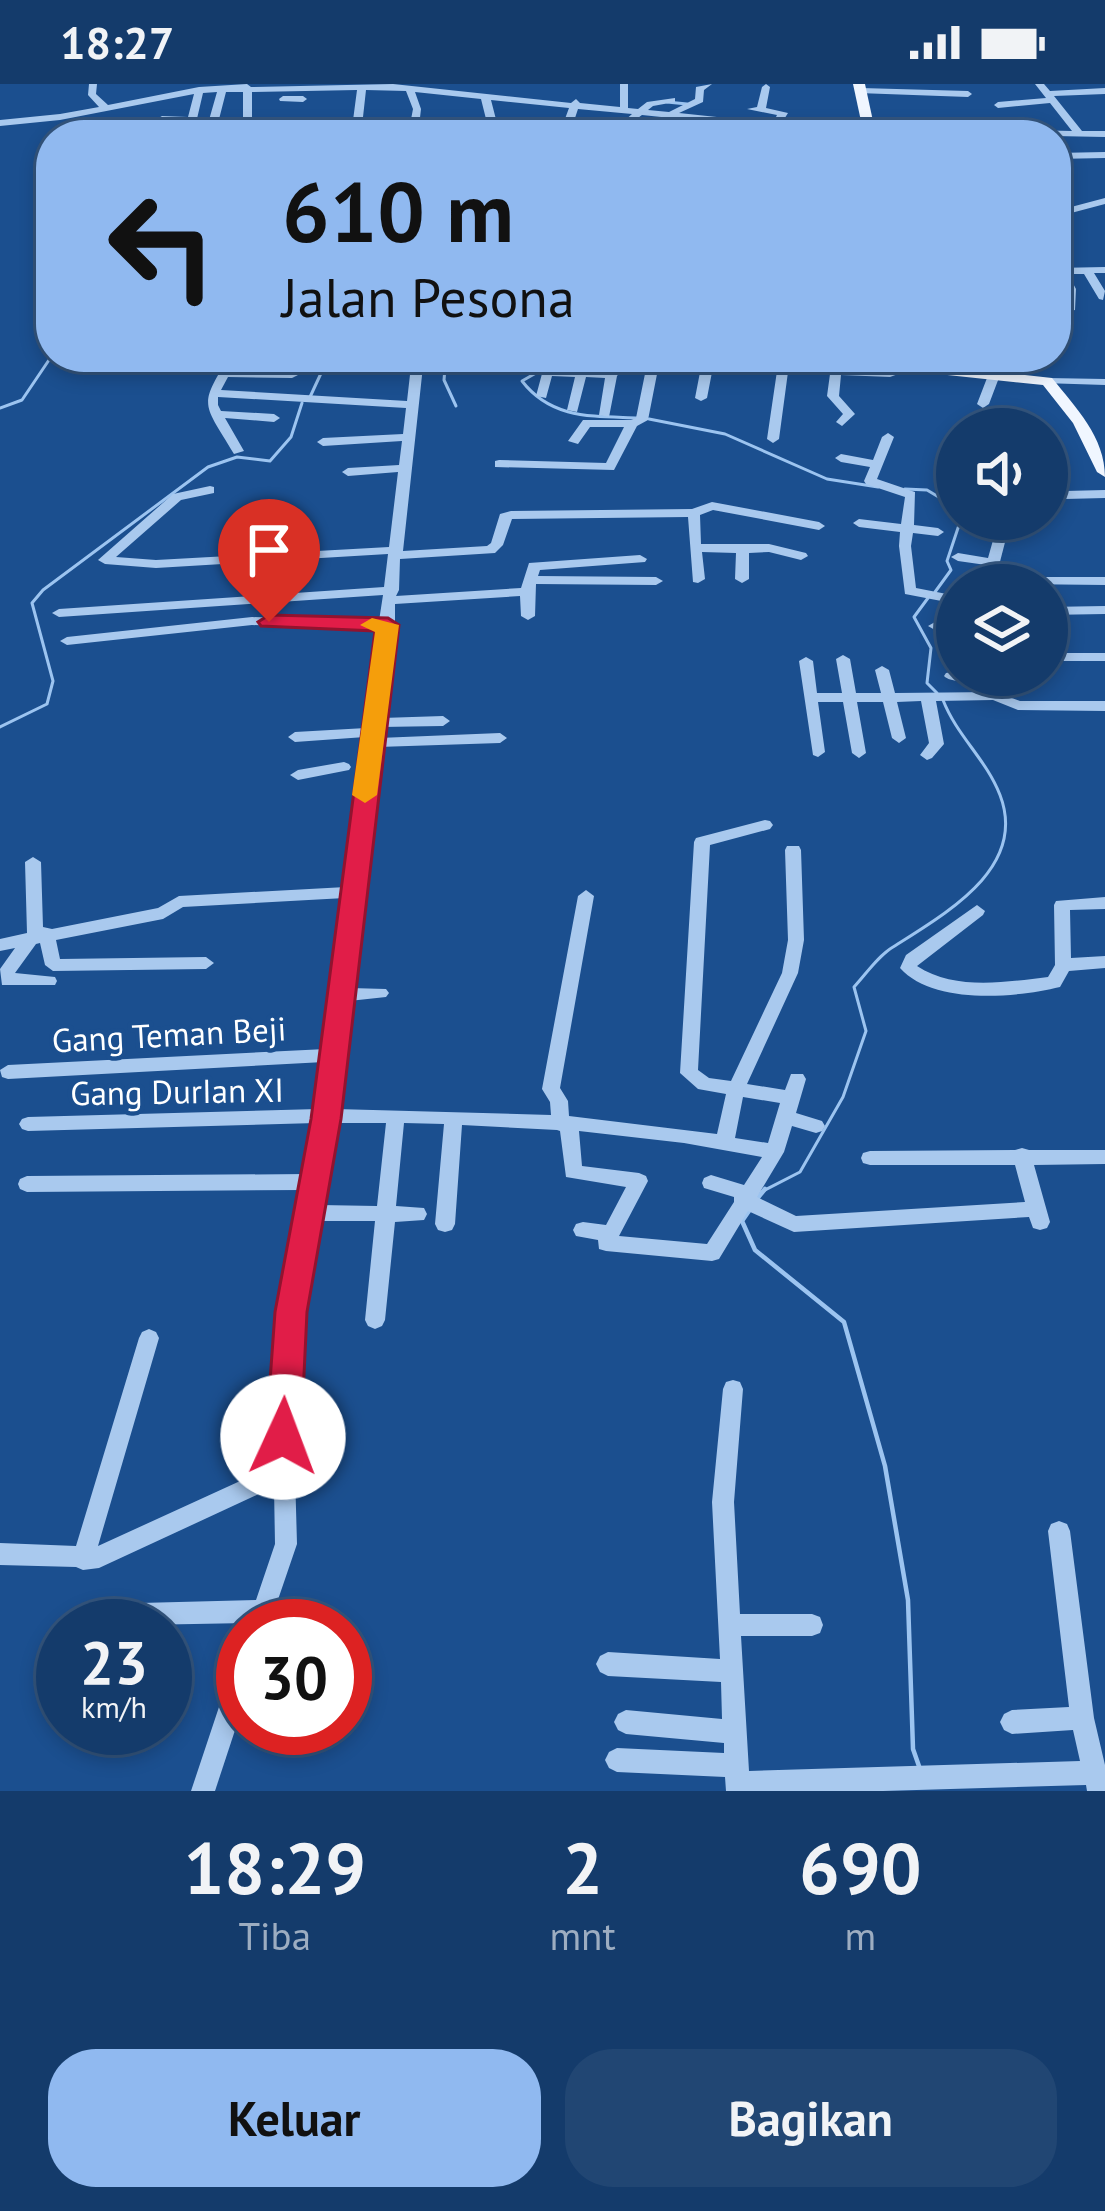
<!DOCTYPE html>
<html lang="id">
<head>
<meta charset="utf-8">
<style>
  body { margin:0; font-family:"PT Sans",sans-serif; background:#214673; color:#f1f3f6; height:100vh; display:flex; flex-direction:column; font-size:45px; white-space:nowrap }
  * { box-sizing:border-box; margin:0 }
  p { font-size:39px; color:#9dadc1 }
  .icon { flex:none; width:66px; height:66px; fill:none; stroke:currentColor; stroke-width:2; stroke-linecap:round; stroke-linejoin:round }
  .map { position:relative; height:1707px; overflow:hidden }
  .panel { display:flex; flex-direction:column; background:#143b6b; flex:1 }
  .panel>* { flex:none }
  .top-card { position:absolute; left:36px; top:36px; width:1035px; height:252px; border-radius:48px; box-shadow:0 6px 18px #0003,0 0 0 3px #33557e; background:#90b9f0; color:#111; overflow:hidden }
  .fabs { position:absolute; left:936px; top:324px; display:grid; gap:24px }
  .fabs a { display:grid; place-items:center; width:132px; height:132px; border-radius:50%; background:#143b6b; box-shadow:0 6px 18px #0003,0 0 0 3px #33557e; font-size:60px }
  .speed { position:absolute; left:36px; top:1515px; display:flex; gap:24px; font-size:60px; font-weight:700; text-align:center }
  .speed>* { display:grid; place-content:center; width:156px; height:156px; border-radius:50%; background:#143b6b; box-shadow:0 6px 18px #0003,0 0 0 3px #33557e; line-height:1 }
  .speed small { font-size:30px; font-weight:400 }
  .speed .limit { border:18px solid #d22; background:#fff; color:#111 }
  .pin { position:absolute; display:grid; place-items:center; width:102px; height:102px; color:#fff; margin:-123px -51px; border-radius:50% 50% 50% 0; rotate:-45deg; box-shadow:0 0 12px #0007 }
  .pin .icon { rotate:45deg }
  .me { position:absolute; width:132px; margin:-66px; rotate:2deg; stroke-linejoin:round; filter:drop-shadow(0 0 9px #0008) }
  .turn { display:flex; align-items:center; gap:42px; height:252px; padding:0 48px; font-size:54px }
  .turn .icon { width:156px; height:156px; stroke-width:2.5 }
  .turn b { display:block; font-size:84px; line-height:102px }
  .eta { display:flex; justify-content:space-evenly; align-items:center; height:204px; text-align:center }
  .eta b { font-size:72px; font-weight:700; line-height:84px }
  .primary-button { display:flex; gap:24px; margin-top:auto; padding:24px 48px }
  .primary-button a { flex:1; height:138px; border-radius:48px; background:#90b9f0; color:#111; font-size:48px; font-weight:700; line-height:138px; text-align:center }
  .primary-button a+a { background:#214673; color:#f1f3f6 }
  .status { display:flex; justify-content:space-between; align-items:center; height:84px; padding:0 60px; background:#143b6b; direction:ltr }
  .status svg { height:33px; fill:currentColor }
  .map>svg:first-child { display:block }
</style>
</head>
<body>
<div class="status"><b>18:27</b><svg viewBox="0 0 49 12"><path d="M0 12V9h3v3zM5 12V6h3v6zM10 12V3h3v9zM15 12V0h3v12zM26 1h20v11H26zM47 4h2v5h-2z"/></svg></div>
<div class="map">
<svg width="1105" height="1707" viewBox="0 0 1105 1707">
  <rect width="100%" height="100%" fill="#1b4f8f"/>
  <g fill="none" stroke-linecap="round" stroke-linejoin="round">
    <g stroke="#9cc4f0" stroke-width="3">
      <polyline points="667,18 687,20"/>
      <polyline points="610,51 627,39"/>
      <polyline points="446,273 444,296 456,322"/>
      <path d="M527 273 536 289 522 297C552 336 594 332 639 334"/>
      <polyline points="310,313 323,285 316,273"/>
      <polyline points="0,324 22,316 51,273"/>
      <polyline points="649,335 725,350 827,395 878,403"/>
      <polyline points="905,405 927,406 957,424"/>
      <polyline points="935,508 951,486 947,477 961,435"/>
      <polyline points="928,514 914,533 931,564 927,599 937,609"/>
      <polyline points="0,643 47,620 53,597 32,519 43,506 208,383 237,373 270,377 291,353 302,319"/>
      <path d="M761 1108 800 1088 843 1013 866 947 854 903C866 890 878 872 893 863 946 829 1028 784 1000 711 986 675 957 652 943 616"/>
    </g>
    <g stroke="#9cc4f0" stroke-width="4.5">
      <polyline points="756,1116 765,1105"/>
      <polyline points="751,1124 742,1137 755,1166 844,1238 885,1382 908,1516 913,1665 920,1685"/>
    </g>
    <g fill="#a9c9ee" fill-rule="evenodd">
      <path d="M89 0H97L96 10 108 21 199 3 247 0 251 3 393 0 571 19 576 15 580 19 620 23V0H628V24L638 25 647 18 675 14V18L653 22 648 26 669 28 695 15 696 3 712 0 704 6 703 18 679 29 773 39 777 31 747 25 757 23 762 3 766 0 770 3 766 24 788 29 781 40 1072 47 1050 19 998 24 994 21 998 18 1046 14 1035 0H1044L1050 7 1105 4V10L1054 12 1082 47H1105V53L795 47 642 31 628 41 623 38 632 30 578 25 572 43 567 46 562 43 569 24 491 16 500 51H490L481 15 415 8 421 25 418 51H408L413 25 406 7 366 6 361 51H306L301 48 306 45 352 44 357 6 252 8V34L295 33 300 36 295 39 252 40 253 51H243V8H226L217 43 212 46 207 43 217 8 203 9 196 39 191 42C181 36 167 41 157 35L162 32 188 33 194 10 60 36 0 42V36L60 30 99 23 88 11Z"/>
      <polygon points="861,4 968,7 972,10 968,13 858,9 858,5"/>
      <polygon points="283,12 303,12 307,15 303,18 280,17 279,15"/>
      <polygon points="631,47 635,51 625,51"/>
      <polygon points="1105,68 1105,74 1056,75 1056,69"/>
      <polygon points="1105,114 1105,120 1056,133 1056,127"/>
      <polygon points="1105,183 1105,189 1094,189 1105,207 1103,216 1099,215 1084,190 1068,190 1076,205 1075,226 1066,228 1066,205 1056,190 1056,184"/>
      <path d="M229 273H241L232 287 292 288 298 291 292 294 228 293 221 306 407 317 412 273H424L403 467 487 462 491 459 500 430 511 427 692 425 712 418 819 438 825 442 819 446 713 426 700 431 701 460H769L806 469 808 472 801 476 769 468 749 469V495L742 499 735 495 736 469 702 468 705 495 698 499 693 498 688 433 512 435 503 461 495 469 400 475 399 506 396 512 521 504 529 479 640 471 647 475 645 478 540 486 538 492 656 493 663 497 656 501 536 500 535 532 528 536 521 532 520 512 395 520V541L392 544 382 634 443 632 450 637 443 642 381 643 379 654 500 649 507 654 500 659 378 663 350 904 386 905 389 909 386 913 349 917 336 1025 551 1031 550 1018 542 1005 578 812 586 806 594 812 560 1004 568 1017 569 1032 717 1050 726 1010 698 1005 680 989 694 758 696 754 765 736 770 737 773 741 770 745 710 761 698 986 709 994 731 997 782 889 788 856 785 766 787 762H799L801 766 804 856 798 889 747 1000 785 1006 791 990H803L806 995 796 1029 822 1037 825 1042 822 1047 816 1049 792 1042 784 1068 757 1113 796 1132 1025 1118 1015 1081H870L863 1079 861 1074 863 1069 870 1067 1015 1066 1022 1064 1029 1066H1105V1080L1034 1081 1050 1138 1047 1144 1040 1146 1033 1144 1029 1133 794 1148 748 1127 719 1175 712 1177 606 1167 599 1165 598 1156 576 1152 573 1146 576 1140 583 1138 606 1141 626 1103 566 1093 560 1047 557 1046 462 1041 455 1140 452 1146 445 1148 438 1146 435 1140 444 1040 404 1039 396 1122 424 1124 427 1130 424 1136 395 1138 385 1236 382 1242 375 1245 368 1242 365 1236 375 1137H317L301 1228 294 1353 297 1460 269 1542H247L248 1539 140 1541 132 1538 129 1530 132 1522 140 1519 256 1516 275 1460 274 1403 99 1484 83 1486 76 1483 0 1481V1459L76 1462 139 1254 142 1248 149 1245 156 1248 159 1254 98 1462 273 1382C271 1289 287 1197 304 1106L27 1108 20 1105 18 1100 20 1095 27 1092 307 1090 316 1039 28 1047 22 1045 19 1040 22 1035 28 1033 318 1025 324 978 8 995 2 993 0 986 8 981 326 965 332 915 329 911 333 906 345 814 183 823 163 835 56 856 60 875 206 873 214 879 206 885 53 887 45 881 40 859 36 860 15 889 55 893 57 897 55 901H2L0 885 15 864 0 867V855L27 849 25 778 33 773 41 778 43 843 52 845 158 824 179 812 346 803 365 653 295 658 288 653 295 648 366 644 378 545 252 541 67 561 60 557 67 553 252 533 379 537 383 511 59 533 52 529 59 525 384 503 388 470 156 484 105 480 98 476 173 410 210 402 214 403V409L181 416 116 473 156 476 389 463 398 388 348 392 342 388 348 384 399 381 402 357 323 362 317 358 323 354 403 350 406 324 218 313V321L221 327 274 330 280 334 274 338 225 334 244 367 234 370C203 318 198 323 229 273ZM743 1013 780 1019 768 1059 735 1054ZM334 1039H386L377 1122 320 1121ZM579 1047 684 1059 762 1073 744 1101 711 1091 704 1094 702 1099 704 1104 734 1113V1118L707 1160 619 1152 648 1097 646 1092 639 1089 582 1082Z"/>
      <polygon points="621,273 708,275 889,287 914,279 920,282 890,293 841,291 839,312 855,330 842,342 836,338 843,330 827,312 830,290 788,288 779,355 773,359 767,355 777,287 713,283 707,314 701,317 695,314 701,283 659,280 648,336 637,342 614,386 495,383 495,377 499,376 606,379 624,343 590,343 578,360 568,357 583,336 631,336 636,334 647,280 628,279 617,292 609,333 599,331 605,294 586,293 577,328 567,326 575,293 552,292 546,314 536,312 543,286 608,287"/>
      <polygon points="975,273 987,273 993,288 1000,291 989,320 983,324 977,320 987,294 982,291"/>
      <polygon points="1047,294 1105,295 1105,301 1043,299 1043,295"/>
      <polygon points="888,349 894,353 877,395 915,408 914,441 938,444 944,448 938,452 913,449 911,462 916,504 957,512 957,520 905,510 899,462 900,448 859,443 853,439 859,435 901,440 905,413 866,400 864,397 870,383 841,378 835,374 841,370 873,376 882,353"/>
      <polygon points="1105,406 1105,414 1065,415 1059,411 1065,407"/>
      <polygon points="999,435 1011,435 994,501 980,501 986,481 958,477 951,473 958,469 988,474"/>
      <polygon points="1019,493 1105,493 1105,501 1014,500 1014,494"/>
      <polygon points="1105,522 1105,530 1047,531 1047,523"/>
      <polygon points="957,537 957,545 935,546 928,542 935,538"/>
      <polygon points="950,562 957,562 957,570 945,569 945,563"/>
      <rect x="1047" y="569" width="58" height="8"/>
      <polygon points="843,571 850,575 856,609 881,609 875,586 882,582 889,586 895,609 995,608 1020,617 1105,617 1105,627 1018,626 993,616 936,617 944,660 932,674 927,676 920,671 929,659 921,617 897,618 906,654 899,659 892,654 883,618 857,618 866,669 859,674 852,669 843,618 818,618 825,668 818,673 813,671 799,577 806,573 813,577 817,609 842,609 836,575"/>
      <path d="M957 587V591H976C969 598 951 599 944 592L946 589Z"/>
      <polygon points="344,678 349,680 351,683 349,686 298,696 290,691 298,686"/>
      <path d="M1105 813V825L1070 826 1071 874 1105 872V884L1069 887 1060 903C1015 914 933 921 900 884L906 871 977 821 985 827 983 831 917 882C955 907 1006 898 1048 893L1055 881 1054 821 1056 817Z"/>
      <polygon points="733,1296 740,1298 743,1305 734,1418 740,1530 812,1530 820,1533 823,1541 820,1549 812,1552 741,1552 749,1687 1080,1677 1073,1646 1012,1650 1004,1646 1000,1638 1004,1630 1012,1626 1069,1623 1048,1447 1051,1440 1059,1437 1067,1440 1070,1447 1094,1634 1105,1681 1105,1707 1087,1707 1086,1701 883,1707 726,1707 725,1693 617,1688 609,1684 605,1676 609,1668 617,1664 724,1669 724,1659 626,1650 618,1646 614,1638 618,1630 626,1626 722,1635 721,1598 608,1592 600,1588 596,1580 600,1572 608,1568 720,1575 712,1418 723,1305 726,1298"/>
      <polygon points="243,1575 243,1622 215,1707 191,1707 231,1587 235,1579"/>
    </g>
    <g fill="#f0f6ff" fill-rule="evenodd">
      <polygon points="853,0 865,0 876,51 864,51"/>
      <path d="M899 273H915L923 280 1052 294C1076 324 1105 353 1105 393L1097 388 1073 339 1043 301 919 288Z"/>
    </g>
  </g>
  <polygon fill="#e11d48" stroke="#92132f" stroke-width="3" points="269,531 388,534 399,541 341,1035 307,1228 301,1353 295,1364 283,1369 271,1364 266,1353 275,1228 311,1035 375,547 261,542 258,538"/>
  <polygon fill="#f59e0b" points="372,534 399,541 377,711 365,719 352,711 375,548 360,541"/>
  <g text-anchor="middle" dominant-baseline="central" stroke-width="9" stroke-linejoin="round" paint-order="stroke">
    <g font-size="33" fill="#fff" stroke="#1b4f8f">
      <text transform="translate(169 950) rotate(-3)">Gang Teman Beji</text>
      <text transform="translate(177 1007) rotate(-1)">Gang DurIan XI</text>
    </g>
  </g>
</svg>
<div class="fabs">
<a><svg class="icon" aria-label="sound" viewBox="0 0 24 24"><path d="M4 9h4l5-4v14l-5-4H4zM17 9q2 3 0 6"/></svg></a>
<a><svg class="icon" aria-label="layers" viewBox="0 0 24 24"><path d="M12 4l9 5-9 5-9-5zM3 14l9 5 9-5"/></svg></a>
</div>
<div class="speed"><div>23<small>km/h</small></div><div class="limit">30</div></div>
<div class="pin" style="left:269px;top:538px;background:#d93025"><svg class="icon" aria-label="arrive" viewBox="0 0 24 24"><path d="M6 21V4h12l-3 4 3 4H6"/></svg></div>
<svg class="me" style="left:283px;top:1353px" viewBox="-20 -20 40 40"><circle r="19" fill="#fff"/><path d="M0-13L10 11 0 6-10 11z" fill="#e11d48"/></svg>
<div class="top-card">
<div class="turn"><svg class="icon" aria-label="left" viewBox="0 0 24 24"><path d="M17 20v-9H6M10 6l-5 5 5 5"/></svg><div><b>610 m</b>Jalan Pesona</div></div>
</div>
</div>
<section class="panel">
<div class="eta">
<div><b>18:29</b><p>Tiba</p></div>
<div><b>2</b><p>mnt</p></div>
<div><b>690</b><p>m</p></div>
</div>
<div class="primary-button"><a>Keluar</a><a>Bagikan</a></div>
</section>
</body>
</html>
